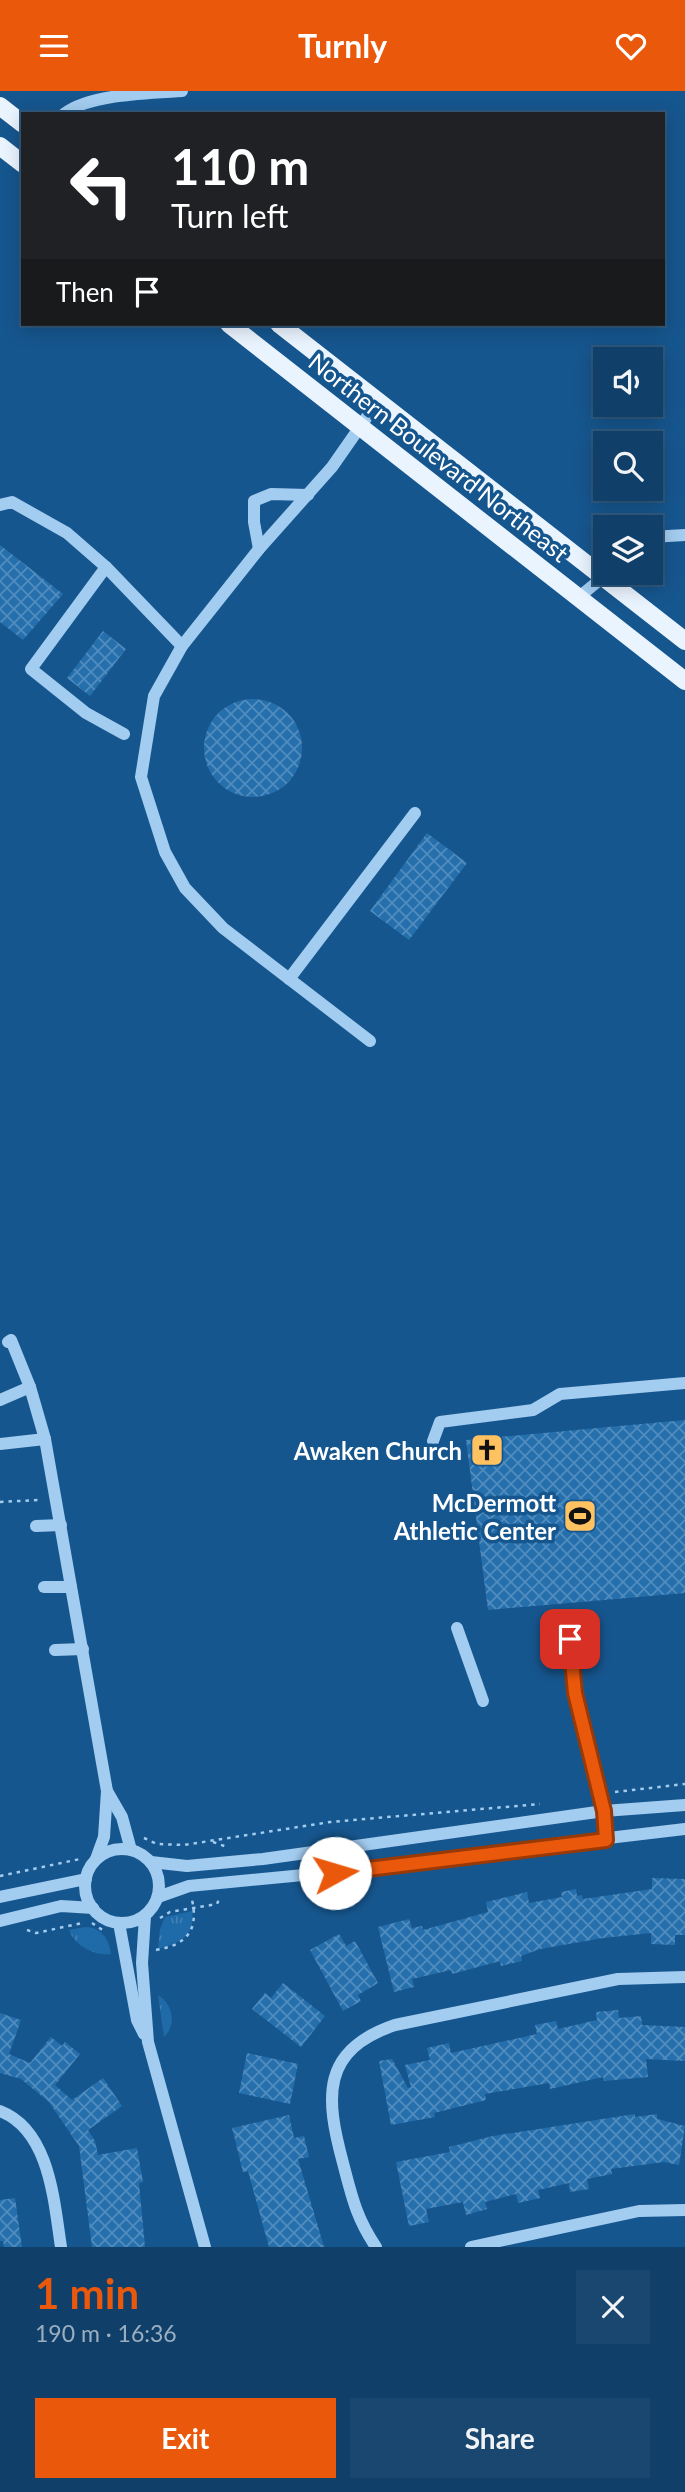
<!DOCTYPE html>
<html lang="en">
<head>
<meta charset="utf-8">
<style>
  body { margin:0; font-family:Lato,sans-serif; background:#194770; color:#f1f3f6; height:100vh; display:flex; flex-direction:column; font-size:26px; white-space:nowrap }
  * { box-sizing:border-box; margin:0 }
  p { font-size:23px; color:#9cafc1 }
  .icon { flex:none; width:38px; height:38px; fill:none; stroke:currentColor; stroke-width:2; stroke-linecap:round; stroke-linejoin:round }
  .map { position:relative; height:2156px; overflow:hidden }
  .panel { display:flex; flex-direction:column; background:#10406a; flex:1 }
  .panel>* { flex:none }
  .guide { position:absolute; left:21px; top:21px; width:644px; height:214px; border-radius:0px; box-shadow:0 4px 18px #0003,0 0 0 2px #30597e; background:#202124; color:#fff; overflow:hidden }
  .fabs { position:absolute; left:593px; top:256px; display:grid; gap:14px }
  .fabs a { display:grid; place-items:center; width:70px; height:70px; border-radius:0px; background:#10406a; box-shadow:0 4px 18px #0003,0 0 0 2px #30597e; font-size:35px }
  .pin { position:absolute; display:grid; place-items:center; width:60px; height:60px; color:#fff; margin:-30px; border-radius:14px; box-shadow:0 4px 10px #0006 }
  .me { position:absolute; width:77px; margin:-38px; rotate:84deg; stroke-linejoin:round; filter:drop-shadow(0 0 5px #0008) }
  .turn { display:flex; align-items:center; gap:24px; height:147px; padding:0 35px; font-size:32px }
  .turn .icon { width:91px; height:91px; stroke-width:2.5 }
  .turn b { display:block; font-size:49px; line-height:60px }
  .then { display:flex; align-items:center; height:66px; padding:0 35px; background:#0003; gap:14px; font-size:26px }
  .round { display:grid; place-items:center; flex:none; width:74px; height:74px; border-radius:0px; background:#194770 }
  .headline { display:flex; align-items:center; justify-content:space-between; height:119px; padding:0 35px }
  h1 { font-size:42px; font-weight:700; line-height:52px; color:#ea580c }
  .button { display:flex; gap:14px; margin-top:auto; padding:14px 35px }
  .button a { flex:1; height:80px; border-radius:0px; background:#ea580c; color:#fff; font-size:28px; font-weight:700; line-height:80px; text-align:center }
  .button a+a { background:#194770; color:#f1f3f6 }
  header { display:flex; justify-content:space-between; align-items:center; height:91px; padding:0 35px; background:#ea580c; color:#fff; font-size:32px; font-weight:700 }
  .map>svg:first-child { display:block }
</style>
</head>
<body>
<header><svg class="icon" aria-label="menu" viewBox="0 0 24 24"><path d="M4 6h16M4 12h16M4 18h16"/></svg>Turnly<svg class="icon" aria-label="heart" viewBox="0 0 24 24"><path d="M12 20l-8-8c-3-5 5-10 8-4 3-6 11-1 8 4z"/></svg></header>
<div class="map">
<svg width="685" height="2156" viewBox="0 0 685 2156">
  <defs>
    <pattern id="grass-tufts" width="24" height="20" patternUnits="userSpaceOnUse" patternTransform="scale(1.75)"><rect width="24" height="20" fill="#1f6aa8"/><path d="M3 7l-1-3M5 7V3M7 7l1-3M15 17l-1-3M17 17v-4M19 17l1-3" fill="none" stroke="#4180b5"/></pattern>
    <pattern id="building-cross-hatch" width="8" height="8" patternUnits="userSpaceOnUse" patternTransform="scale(1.75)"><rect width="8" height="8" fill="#256fad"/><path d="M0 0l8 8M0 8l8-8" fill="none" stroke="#518cbd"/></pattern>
  </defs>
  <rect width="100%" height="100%" fill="#16568e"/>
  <g fill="url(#grass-tufts)">
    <path d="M192 1820C196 1845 179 1852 158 1858L160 1838 165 1826Z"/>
    <path d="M85 1836C101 1836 109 1848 111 1863 94 1865 75 1855 69 1839Z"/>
    <path d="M158 1904C173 1913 177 1934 164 1946Z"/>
  </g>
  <g fill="url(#building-cross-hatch)">
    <polygon points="0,454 63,503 23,549 0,531"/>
    <polygon points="103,540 126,558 90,605 67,587"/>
    <circle cx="253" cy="657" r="49"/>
    <polygon points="427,742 467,772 409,849 370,820"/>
    <polygon points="685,1329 685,1502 488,1519 466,1349"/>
    <polygon points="652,1787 685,1788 685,1844 675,1844 675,1854 651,1853 651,1842 603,1847 540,1858 521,1865 522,1870 501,1875 500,1870 452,1883 451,1879 412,1888 414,1896 394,1901 378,1836 409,1828 412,1837 422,1835 423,1839 488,1821 486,1811 527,1801 529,1812 562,1806 561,1801 576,1798 577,1805 582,1804 583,1808 652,1798"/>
    <polygon points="339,1843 346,1855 355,1850 378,1892 358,1904 361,1910 343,1920 310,1859"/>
    <polygon points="283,1892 325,1925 301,1956 252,1918 265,1902 271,1907"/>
    <polygon points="618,1919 619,1927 641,1925 642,1934 685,1936 685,1970 646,1968 648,1986 604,1990 603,1986 550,1998 549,1992 485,2003 486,2009 434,2022 435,2026 391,2034 379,1970 392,1968 408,1997 411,1996 405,1974 430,1969 427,1957 449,1952 451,1962 537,1943 535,1934 556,1930 558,1938 597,1929 596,1921"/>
    <polygon points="0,1922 21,1929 9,1963 30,1972 51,1946 62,1955 65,1951 80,1963 55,1994 72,2009 103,1987 122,2015 88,2039 95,2050 98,2064 137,2057 143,2091 139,2092 145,2156 92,2156 79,2055 49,2011 21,1988 0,1982"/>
    <polygon points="247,1962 298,1973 290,2013 239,2002"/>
    <polygon points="635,2023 635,2026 657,2023 657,2028 685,2035 679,2074 664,2071 611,2078 612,2083 587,2088 589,2098 570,2101 569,2092 538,2099 540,2107 518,2112 516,2103 485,2111 487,2118 466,2124 463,2111 426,2118 429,2131 409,2135 396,2071 450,2061 449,2056 493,2045"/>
    <polygon points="289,2024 294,2047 304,2045 309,2066 298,2068 324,2156 269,2156 248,2080 243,2081 232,2037"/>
    <polygon points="15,2107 22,2156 4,2156 3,2150 0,2150 0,2109"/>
  </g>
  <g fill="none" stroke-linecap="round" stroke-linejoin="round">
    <g stroke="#a2ccf0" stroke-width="2.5" stroke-dasharray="3.5 5" stroke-linecap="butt">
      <polyline points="0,1411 38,1409"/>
      <polyline points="615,1701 685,1693"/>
      <polyline points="144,1747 157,1753 184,1754 330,1731 540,1713"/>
      <polyline points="213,1751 227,1756"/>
      <polyline points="0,1785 80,1768"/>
      <polyline points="160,1827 170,1821 217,1813 220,1806"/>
      <polyline points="92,1832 104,1840"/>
      <polyline points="27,1839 36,1842 82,1832"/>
      <path d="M156 1859C186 1854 199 1840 192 1809"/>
    </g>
    <g stroke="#a2ccf0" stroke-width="12">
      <path d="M64 23C89 3 150 2 182 0"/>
      <polyline points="0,414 12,411 67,442 106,476 31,578 86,622 124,643"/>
      <polyline points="651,446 685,444"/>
      <polyline points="259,458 254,431 254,410 271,403 308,404"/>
      <polyline points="106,476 182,555"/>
      <polyline points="579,506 608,482"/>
      <polyline points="289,888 415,722"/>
      <polyline points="370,950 223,837 185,797 165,761 141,686 154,605 182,555 259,458 332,376 378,310"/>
      <polyline points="8,1251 11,1249 30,1296 45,1348 107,1700 104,1746 96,1768"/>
      <polyline points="0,1309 30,1296"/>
      <polyline points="433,1350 440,1331 533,1319 560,1303 685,1292"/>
      <polyline points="0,1353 45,1348"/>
      <polyline points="36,1435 61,1434"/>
      <polyline points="44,1496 71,1496"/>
      <polyline points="457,1537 483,1610"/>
      <polyline points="570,1548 575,1602 604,1720 606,1749"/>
      <polyline points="55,1559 83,1558"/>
      <polyline points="107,1700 122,1726 131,1759"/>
      <circle cx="122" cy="1795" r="37"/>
      <polyline points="151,1771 187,1775 263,1768 604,1720 685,1714"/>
      <polyline points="0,1806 86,1788"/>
      <polyline points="158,1806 189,1795 459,1769 549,1754 685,1738"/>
      <polyline points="145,1825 142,1872 148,1951 205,2156"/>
      <polyline points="0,1830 61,1815 93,1817"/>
      <polyline points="119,1832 137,1929 144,1943"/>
      <path d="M0 2020C50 2039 54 2111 61 2156"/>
      <path d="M376 2156C356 2126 352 2106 343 2072 325 2006 321 1959 395 1934L618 1888 685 1886"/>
      <polyline points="471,2156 639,2120 685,2119"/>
    </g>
    <g stroke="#eaf4ff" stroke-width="18">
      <polyline points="0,15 23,33"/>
      <polyline points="0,55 23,73"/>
      <polyline points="229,233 685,590"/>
      <polyline points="279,233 685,550"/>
    </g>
  </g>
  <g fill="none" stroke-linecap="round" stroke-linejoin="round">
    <defs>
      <polyline id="route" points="335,1782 606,1749 604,1720 575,1602 570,1548"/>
    </defs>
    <use href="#route" stroke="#983908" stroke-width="18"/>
    <use href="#route" stroke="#ea580c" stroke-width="12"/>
  </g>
  <defs>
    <symbol id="church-square" viewBox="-11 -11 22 22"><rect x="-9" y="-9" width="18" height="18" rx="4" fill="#ffc260" stroke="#16568e"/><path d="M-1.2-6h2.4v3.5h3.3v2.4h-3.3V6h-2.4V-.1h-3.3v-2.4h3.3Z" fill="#111"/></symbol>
    <symbol id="stadium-square" viewBox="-11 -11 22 22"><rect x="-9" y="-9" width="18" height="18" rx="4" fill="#ffc260" stroke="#16568e"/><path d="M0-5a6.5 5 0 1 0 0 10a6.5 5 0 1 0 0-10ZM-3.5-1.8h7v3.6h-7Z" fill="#111"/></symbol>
  </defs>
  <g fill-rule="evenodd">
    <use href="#church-square" x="468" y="1340" width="38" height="38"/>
    <use href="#stadium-square" x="561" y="1406" width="38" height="38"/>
  </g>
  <g text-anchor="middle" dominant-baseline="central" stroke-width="7" stroke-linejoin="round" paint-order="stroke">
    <g font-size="24" fill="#fff" stroke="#16568e">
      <text transform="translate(439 366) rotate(38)">Northern Boulevard Northeast</text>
    </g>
    <g font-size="24" font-weight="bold" fill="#fff" stroke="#16568e" text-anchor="end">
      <text x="462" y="1359">Awaken Church</text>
      <text x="556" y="1411">McDermott<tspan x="556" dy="28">Athletic Center</tspan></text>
    </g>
  </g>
</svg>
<div class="fabs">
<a><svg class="icon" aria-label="sound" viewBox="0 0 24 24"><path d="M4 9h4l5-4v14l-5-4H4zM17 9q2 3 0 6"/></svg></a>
<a><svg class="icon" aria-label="search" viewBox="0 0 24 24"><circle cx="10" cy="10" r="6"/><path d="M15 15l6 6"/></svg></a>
<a><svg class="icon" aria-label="layers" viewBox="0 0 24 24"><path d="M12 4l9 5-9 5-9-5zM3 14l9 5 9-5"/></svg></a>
</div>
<div class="pin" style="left:570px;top:1548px;background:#d93025"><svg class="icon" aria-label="arrive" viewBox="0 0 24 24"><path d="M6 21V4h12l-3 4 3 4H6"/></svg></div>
<svg class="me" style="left:335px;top:1782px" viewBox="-20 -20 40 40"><circle r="19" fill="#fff"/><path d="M0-13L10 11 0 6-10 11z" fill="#ea580c"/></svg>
<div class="guide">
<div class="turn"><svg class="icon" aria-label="left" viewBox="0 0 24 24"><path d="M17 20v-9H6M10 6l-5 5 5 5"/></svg><div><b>110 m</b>Turn left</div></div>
<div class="then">Then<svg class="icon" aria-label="arrive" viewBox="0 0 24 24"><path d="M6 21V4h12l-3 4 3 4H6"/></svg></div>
</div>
</div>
<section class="panel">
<div class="headline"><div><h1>1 min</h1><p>190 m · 16:36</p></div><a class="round"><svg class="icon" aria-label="close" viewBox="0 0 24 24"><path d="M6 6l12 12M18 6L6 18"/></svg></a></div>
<div class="button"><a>Exit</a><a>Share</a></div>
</section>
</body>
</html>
